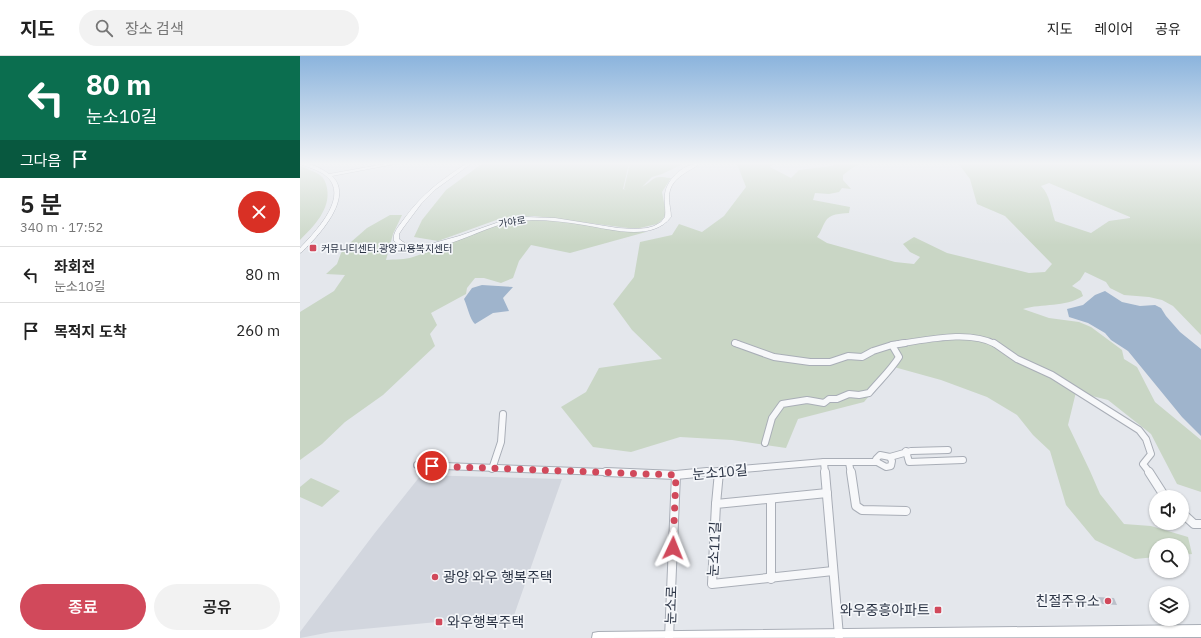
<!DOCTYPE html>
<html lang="ko">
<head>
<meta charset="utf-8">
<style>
  body { margin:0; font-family:"IBM Plex Sans","Noto Sans KR",sans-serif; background:#f2f2f2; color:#222; height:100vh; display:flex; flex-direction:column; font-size:15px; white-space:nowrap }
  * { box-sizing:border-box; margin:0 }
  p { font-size:13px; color:#767676 }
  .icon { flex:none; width:22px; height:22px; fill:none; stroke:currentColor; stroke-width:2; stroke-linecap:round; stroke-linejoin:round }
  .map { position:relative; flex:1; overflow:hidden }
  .details { display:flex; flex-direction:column; background:#fff; width:300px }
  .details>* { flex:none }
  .hud { background:#0b6e4f; color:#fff; overflow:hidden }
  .fabs { position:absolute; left:849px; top:434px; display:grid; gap:8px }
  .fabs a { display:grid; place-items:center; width:40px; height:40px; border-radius:50%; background:#fff; box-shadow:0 1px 3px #0004; font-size:20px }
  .pin { position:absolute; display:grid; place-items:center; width:34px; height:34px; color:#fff; margin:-17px; border:2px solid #fff; border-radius:50%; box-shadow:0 1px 4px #0007 }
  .me { position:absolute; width:44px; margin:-22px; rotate:2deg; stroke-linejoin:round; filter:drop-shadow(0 0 3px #0008) }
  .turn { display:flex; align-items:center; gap:14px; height:84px; padding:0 20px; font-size:18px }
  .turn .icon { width:52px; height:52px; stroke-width:2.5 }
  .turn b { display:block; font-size:28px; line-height:34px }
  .then { display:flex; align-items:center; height:38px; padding:0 20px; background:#0003; gap:8px; font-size:15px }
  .round { display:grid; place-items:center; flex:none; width:42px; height:42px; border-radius:21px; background:#f2f2f2 }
  .summary { display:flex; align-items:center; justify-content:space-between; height:68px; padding:0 20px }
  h1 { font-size:24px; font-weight:600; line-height:30px }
  .primary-button { display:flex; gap:8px; margin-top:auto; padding:8px 20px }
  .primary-button a { flex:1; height:46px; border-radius:24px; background:#d1495b; color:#fff; font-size:16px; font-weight:600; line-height:46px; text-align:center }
  .primary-button a+a { background:#f2f2f2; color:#222 }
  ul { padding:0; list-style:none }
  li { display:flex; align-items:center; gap:12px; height:56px; padding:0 20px; border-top:1px solid #e0e0e0 }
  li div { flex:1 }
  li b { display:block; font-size:15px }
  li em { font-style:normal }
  header { display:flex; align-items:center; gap:24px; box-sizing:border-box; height:56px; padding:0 20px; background:#fff; border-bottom:1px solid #e0e0e0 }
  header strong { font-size:19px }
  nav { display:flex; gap:22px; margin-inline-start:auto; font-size:14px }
  .search { width:280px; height:36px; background:#f2f2f2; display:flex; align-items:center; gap:10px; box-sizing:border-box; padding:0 14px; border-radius:22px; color:#767676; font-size:15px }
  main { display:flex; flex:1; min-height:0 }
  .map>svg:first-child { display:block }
</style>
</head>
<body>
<header>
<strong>지도</strong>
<div class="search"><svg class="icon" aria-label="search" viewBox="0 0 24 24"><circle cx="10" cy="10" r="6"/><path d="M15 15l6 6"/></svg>장소 검색</div>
<nav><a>지도</a><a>레이어</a><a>공유</a></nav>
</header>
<main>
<section class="details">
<div class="hud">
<div class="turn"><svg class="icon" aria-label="left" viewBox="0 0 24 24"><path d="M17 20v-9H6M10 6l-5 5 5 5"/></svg><div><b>80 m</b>눈소10길</div></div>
<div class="then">그다음<svg class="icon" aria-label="arrive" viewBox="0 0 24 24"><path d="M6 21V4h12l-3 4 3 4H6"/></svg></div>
</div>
<div class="summary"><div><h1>5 분</h1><p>340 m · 17:52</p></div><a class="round" style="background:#d93025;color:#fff"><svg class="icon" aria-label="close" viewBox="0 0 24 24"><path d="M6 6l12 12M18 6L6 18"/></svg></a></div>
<ul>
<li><svg class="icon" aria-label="left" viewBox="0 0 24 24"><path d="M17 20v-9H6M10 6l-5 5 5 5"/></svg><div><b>좌회전</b><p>눈소10길</p></div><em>80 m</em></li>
<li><svg class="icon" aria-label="arrive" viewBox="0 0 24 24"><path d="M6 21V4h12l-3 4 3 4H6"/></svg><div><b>목적지 도착</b></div><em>260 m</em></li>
</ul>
<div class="primary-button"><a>종료</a><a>공유</a></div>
</section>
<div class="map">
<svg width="901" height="582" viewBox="0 0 901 582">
  <rect width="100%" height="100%" fill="#e4e7ec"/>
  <polygon fill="#d2d6de" points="121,419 262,423 212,565 148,565 31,576 0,582 0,576 74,478"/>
  <g fill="#c9d6c5" fill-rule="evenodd">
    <path d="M183 107H329L323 133 326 134 324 133 330 107H385L362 118 352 121 342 131C357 122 351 119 371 122L362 136 366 157 363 163 357 168 340 172H328L234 160 199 163 138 185 114 181 122 164 146 134Z"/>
    <path d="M441 107H475L470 111 491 122 499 114 532 110 536 107H563L552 112 543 119V124L551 133 542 132 539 136 529 138 515 137 513 144 550 151 549 157C540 158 530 157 525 166 522 171 521 176 517 181L527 187 595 206 614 208 620 201 610 196 603 188 614 181 647 197 729 217 745 216 752 208 705 160 677 148 670 123 658 107H901V279L873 250 862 244 849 241 824 239 810 232 806 226 785 216 780 224 772 230 781 235 783 240C764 252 743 247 723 253L749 262 779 266 791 271 822 294 824 303 837 311 855 346 901 384V436L877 428 851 378 808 344 776 336 768 369 790 415 800 438 824 468 851 470 888 481 892 498 882 499V489H856V501L835 503 795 484 766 449 750 395 733 379 717 359 687 341 641 324 594 311 564 346 498 363 486 392 432 384 380 381 331 396 293 391 261 351 286 336 299 312 362 303 332 274 313 248 334 221 340 186 372 179 379 168 402 176 424 160 446 131 437 108ZM749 127 830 161V162L809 165 791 177 755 165C751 153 750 139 741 130Z"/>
    <path d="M0 110C7 113 14 115 20 119 24 122 26 127 27 132 31 153 14 170 0 184Z"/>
    <path d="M90 159H102L93 178 86 204C95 203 105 204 113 201 148 190 182 169 219 165 260 160 304 175 346 176L270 197 231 189 219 205 213 222 201 227 184 222H175L167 232 166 238 131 257 137 269 130 278 135 290 83 339 45 366 22 388 0 404V256L34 235 45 219 26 218 37 208 41 197 51 186 67 172Z"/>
    <polygon points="11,422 40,435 22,451 0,441 0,431"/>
  </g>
  <g fill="#9fb4cc">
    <path d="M182 229 213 231 203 242 209 255 193 257 175 268C170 264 167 249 164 243L172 232Z"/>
    <polygon points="805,235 822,246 840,250 855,249 861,252 866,260 880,276 901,293 901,380 882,361 828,295 811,284 805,277 788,267 769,261 767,253 783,249 795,239"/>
  </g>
  <polygon fill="#bbc0ca" points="798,541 814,542 817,549 802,548"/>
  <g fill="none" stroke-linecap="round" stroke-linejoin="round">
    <defs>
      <g id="minor-far2">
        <polyline points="435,287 438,288"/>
        <path d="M598 288C627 284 669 274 695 288"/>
      </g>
      <g id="minor-far1">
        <polyline points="435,287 474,301 510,306 530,306 548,300 562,301 573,295 592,289"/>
        <polyline points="694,287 717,303 752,319 839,374 846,383 851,398 843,408 850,417"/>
        <path d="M465 387 472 362 482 348 507 344 524 347 529 343H537L549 338 559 339 569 337C579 325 591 314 599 301L592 289 605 287"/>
        <polyline points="606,395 609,406 663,404"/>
        <polygon points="580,399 590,401 592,405 591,410 586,411 577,406 576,403"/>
        <polyline points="590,401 611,395 648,394"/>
        <polyline points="524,406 525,417"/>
        <polyline points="549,407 551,417"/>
        <polyline points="117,409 332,417"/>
        <polyline points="192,413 201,386 203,358"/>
        <polyline points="395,417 524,406 577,406"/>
      </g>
      <g id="minor">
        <polyline points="306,416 376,419 407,416"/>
        <polyline points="525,416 539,580"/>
        <polyline points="551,416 556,450 562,454 606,455"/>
        <polyline points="849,416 865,441"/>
        <polyline points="527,437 416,448 412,528 533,515"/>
        <polyline points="471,443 471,523"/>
        <polyline points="416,448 419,416"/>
        <polyline points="882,457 894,468 901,468"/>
        <polyline points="369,582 376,419"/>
      </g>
      <g id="tertiary">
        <path d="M0 107C11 107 21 112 29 118L90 107H100L32 120C55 142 17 181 2 196L0 197V192C14 177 46 145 30 124 23 115 10 112 0 108Z"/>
        <path d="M167 107H172L136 133 121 148 103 172 99 178V183L106 188 116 190 130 188 159 180 199 166 224 161 255 162 318 172 335 173 347 172 354 170 361 166 365 161C366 153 364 146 365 138 367 122 385 107 401 107 387 117 369 122 369 142 369 148 371 155 371 161 352 186 310 173 284 169 267 166 249 164 232 164 222 165 212 165 202 168 172 177 136 199 105 191 101 190 97 187 94 185 92 177 99 170 104 163 123 137 140 125 167 107Z"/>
      </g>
      <polygon id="secondary" points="901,569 901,581 292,582 293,577 298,576"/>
    </defs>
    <use href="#minor-far2" stroke="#a9aeb7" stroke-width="7"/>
    <use href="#minor-far1" stroke="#a9aeb7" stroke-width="8"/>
    <use href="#minor" stroke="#a9aeb7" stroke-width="10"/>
    <use href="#tertiary" stroke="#a9aeb7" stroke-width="1"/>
    <use href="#secondary" stroke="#a9aeb7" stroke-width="2"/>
    <use href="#minor-far2" stroke="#f7f8fa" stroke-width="5.5"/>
    <use href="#minor-far1" stroke="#f7f8fa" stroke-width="6"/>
    <use href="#minor" stroke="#f7f8fa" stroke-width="8"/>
    <use href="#tertiary" fill="#f7f8fa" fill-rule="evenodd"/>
    <use href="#secondary" fill="#fff" fill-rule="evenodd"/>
  </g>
  <linearGradient id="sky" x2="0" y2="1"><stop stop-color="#8bb4dd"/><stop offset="0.57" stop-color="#f3f4f6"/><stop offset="1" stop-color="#f3f4f6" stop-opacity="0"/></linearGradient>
  <rect width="901" height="189" fill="url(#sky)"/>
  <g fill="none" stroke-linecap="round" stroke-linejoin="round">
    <polyline stroke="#d1495b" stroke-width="7" stroke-dasharray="0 12.6" points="132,410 376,419 373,492"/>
  </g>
  <g fill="#d1495b" stroke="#f4f6f9" stroke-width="1.5">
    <rect x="9" y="188" width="8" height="8" rx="2"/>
    <circle cx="135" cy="521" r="4"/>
    <circle cx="808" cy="545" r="4"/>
    <rect x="634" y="550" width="8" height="8" rx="2"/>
    <rect x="135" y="562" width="8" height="8" rx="2"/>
  </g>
  <g text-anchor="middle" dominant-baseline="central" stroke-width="3.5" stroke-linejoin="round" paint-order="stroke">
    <g font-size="10" fill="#2b3445" stroke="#f4f6f9">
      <text transform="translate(212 166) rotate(-10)">가야로</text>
    </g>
    <g font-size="10" fill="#2b3445" stroke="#f4f6f9" text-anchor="start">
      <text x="21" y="192">커뮤니티센터.광양고용복지센터</text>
    </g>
    <g font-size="14" fill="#2b3445" stroke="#f4f6f9">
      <text transform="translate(420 416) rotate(-5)">눈소10길</text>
      <text transform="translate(414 493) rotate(-87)">눈소11길</text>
      <text transform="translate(371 549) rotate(-88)">눈소로</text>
    </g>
    <g font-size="14" fill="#2b3445" stroke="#f4f6f9" text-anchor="start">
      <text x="143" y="521">광양 와우 행복주택</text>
      <text x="800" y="545" text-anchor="end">친절주유소</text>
      <text x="630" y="554" text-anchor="end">와우중흥아파트</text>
      <text x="147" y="566">와우행복주택</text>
    </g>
  </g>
</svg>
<div class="fabs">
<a><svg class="icon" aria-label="sound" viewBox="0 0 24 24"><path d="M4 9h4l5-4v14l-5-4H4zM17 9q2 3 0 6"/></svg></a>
<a><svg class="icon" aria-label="search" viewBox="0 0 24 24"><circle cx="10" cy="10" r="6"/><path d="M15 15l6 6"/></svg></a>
<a><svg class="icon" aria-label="layers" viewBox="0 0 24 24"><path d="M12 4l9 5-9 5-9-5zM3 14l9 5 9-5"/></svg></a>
</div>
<div class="pin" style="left:132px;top:410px;background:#d93025"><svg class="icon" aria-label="arrive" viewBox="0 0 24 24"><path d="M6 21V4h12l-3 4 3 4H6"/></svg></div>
<svg class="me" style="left:373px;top:492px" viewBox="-20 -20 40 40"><path d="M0-17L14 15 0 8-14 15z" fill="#d1495b" stroke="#fff" stroke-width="4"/></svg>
</div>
</main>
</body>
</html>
